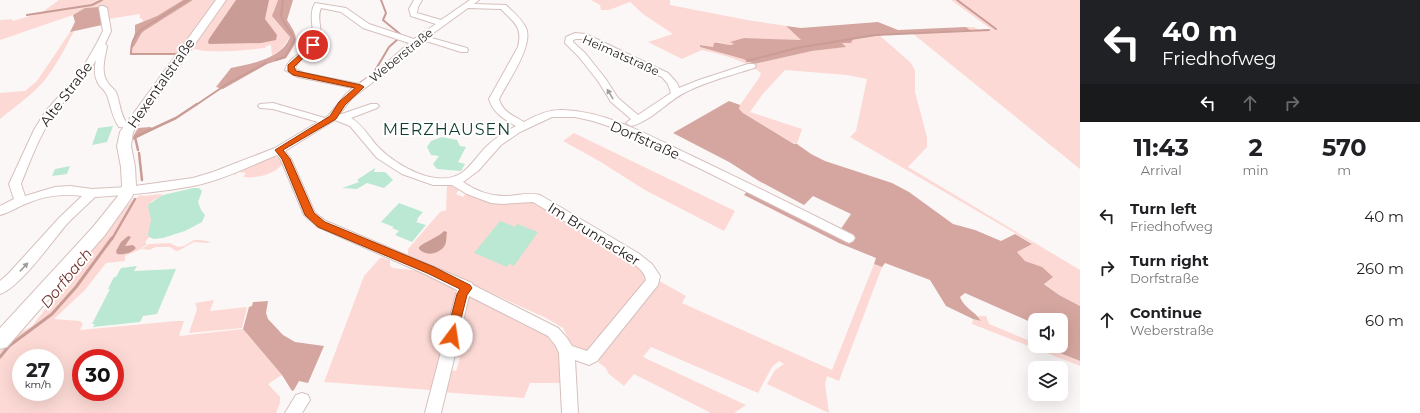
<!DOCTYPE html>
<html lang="en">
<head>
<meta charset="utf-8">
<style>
  body { margin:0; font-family:Montserrat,sans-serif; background:#f2f2f2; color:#202124; height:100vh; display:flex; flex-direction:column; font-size:15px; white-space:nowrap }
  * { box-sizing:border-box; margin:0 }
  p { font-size:13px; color:#757577 }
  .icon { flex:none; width:22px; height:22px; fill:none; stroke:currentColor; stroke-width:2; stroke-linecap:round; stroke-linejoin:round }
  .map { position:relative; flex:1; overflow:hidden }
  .details { display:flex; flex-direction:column; background:#fff; width:340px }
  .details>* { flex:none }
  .top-card { background:#202124; color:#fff; overflow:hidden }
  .buttons { position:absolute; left:1028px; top:313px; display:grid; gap:8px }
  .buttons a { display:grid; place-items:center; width:40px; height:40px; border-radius:8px; background:#fff; box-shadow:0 4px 16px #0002; font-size:20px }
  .speed { position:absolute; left:12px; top:349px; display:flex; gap:8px; font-size:20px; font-weight:700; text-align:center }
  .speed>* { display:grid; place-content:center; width:52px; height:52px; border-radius:50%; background:#fff; box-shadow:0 4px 16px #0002; line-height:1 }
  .speed small { font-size:10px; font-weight:400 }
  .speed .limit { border:6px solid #d22; background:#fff; color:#111 }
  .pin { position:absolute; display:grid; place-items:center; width:34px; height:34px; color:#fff; margin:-17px; border:2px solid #fff; border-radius:50%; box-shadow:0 1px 4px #0007 }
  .me { position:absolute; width:44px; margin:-22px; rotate:14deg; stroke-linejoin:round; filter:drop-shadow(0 0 3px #0008) }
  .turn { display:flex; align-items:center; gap:14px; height:84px; padding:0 16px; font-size:18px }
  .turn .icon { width:52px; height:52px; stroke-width:2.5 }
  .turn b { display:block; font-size:28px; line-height:34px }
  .lanes { display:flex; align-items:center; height:38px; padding:0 16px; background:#0003; justify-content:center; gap:20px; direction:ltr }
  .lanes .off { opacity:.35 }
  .eta { display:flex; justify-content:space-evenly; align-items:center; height:68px; text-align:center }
  .eta b { font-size:24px; font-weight:700; line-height:28px }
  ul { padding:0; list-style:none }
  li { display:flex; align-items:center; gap:12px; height:52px; padding:0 16px }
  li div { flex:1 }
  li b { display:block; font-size:15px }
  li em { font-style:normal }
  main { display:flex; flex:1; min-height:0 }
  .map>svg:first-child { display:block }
</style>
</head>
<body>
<main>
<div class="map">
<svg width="1080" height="413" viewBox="0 0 1080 413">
  <rect width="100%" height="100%" fill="#fcf7f7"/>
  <g fill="#fcd9d4" fill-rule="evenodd">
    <polygon points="59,0 183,0 157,16 143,22 142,18 140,19 140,14 102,20 98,7 85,8 73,15 0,40 0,20 12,19 12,21 41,13"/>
    <path d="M193 0H278L273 12 290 37 282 48 272 56 271 45 266 46 265 48C246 50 226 52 207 51 201 51 197 49 191 49L186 54 129 55 131 49 133 47 140 35 144 31Z"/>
    <path d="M591 0H670V5L747 20 786 26 802 41 744 38 731 42 734 44 730 46 719 42 713 47 700 45V47L743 59 754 64 812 51 845 47 842 43 853 39 879 35 910 62 915 70V92L927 137V147L908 167 1080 270V306L1059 295 1044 283 1052 277 1041 267 1025 261 1017 252 1032 243 850 137 856 131 867 79 847 75 785 70 762 95 750 112 802 129 797 144H795L743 113 739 109 740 105 759 78 761 73C743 59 723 55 702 50L682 59 648 42 673 34 643 14 630 2 609 10H601L600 5Z"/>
    <polygon points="951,0 1080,0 1080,169 912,33 969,30 966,27 974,27 979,30 991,29"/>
    <path d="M74 31C65 48 56 67 43 82 31 96 14 107 0 119V93L25 91 37 81 70 32Z"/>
    <polygon points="574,133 735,211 724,231 645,190 599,161 563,141"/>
    <path d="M272 156C277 157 281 158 282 164 276 174 255 179 243 177L246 173 238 172 235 175 232 173Z"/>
    <polygon points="447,185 452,186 459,190 456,194 463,197 466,193 534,201 624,254 647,274 686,296 682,303 832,370 874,264 882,267 839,381 827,376 825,384 829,413 767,384 775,370 784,364 779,361 772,367 758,393 651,347 643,357 746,405 734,413 711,413 634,374 624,386 609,374 605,367 599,363 598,356 591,351 583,351 571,344 563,328 546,318 408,255 408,249 440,212 446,210"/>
    <path d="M161 194 162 196 152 201 148 206C149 212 151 217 151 223 150 228 148 232 149 237L145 242 147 244 141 249 125 256V261L106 263 85 290 54 319 80 321 83 324 80 330 176 321H184L179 336 243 329 282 375 268 384 280 397V403L276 413H0V351L12 337 32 326 131 201 141 195 143 196ZM21 358H55V392H21ZM81 358H115V392H81Z"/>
    <polygon points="194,240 200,240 211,242 207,243 194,242 180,250 176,251 170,247 156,247 149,250 142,249 149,244 170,243 178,247 184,246"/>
    <polygon points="381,257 390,260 390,266 393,268 419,271 453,287 456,294 431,390 324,382 364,276"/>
    <path d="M470 293C494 305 550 326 559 352 561 361 560 374 560 383H530L524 398 440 392 447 369 456 371 460 358 453 356 464 301Z"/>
    <polygon points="214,300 210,311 247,307 242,328 189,333 197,309 195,303"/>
    <polygon points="978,316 986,316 989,324 1035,343 1035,346 1042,346 1080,361 1080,366 972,324 973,319 981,321"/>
  </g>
  <g fill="#d4a69f">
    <path d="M183 0H193L144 31C138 36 137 45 131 49L135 33V25L157 16Z"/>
    <path d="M278 0H293L287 20C299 39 299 39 286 58L267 64 223 89 216 87 231 68C250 64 282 59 290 37L272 16Z"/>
    <polygon points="98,7 100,10 102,25 70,32 75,22 73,15 85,8"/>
    <path d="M878 22 898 30 966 27 970 30 891 34 853 39 851 43H842L846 47 812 51 754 64 743 59 700 47V45L713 47 714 43C721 42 728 47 734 44L730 42 744 38 801 40 786 26 801 28Z"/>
    <path d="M729 101 740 105 739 109 743 113 794 144H797L811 154 825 161 892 183 909 192 953 224 975 230 1001 241 1015 234 1032 244 1017 252 1025 261 1042 267 1053 277 1044 284 1059 295 1080 306V361L1042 346H1061V320H1035V324L965 293 960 297C964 308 975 311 981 321L973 319 946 306 930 280 885 263 882 267 874 264 876 258 839 243 744 195 748 190 836 236 851 214 813 196 804 205 759 181 729 162 673 133Z"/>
    <polygon points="150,127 155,129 133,140 132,138 138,128"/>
    <polygon points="268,301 266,313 268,319 283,335 295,342 324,346 308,383 299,381 294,390 292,391 282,375 243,329 249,307 252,306 253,302"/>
  </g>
  <g fill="#c99c95">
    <polygon points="236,0 269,0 265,19 277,35 276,40 261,43 209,44 208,42 209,39"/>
    <path d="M444 231 447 232C446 236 447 241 445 245 440 254 426 257 419 249V247C426 241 439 237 444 231Z"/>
    <path d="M128 236 131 237 125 246 133 245 136 248C132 253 124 255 117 254L116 251 121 242Z"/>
  </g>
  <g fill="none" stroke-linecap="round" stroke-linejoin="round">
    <g stroke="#c99c95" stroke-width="2">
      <polyline points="381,0 386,13 383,20 400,34"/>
      <polyline points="957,0 996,29"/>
      <polyline points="27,15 92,5 102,0"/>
      <path d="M176 54H131C131 42 134 36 142 29L188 0"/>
      <polyline points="276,60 285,57 294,40 293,36 283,21 281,16 283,0"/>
      <polyline points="747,61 797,48 875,35 989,30"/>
      <polyline points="361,82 373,74 389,47 398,39"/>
      <polyline points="196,105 227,84 266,63"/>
    </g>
    <g stroke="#c99c95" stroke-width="2.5">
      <polyline points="138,150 135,137 176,118 197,104"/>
      <polyline points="139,153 142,180"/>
      <polyline points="112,239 135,199"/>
    </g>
    <polyline stroke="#c99c95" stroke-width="3" points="0,357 9,346 52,314 76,287 112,238"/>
  </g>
  <g fill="#bae8d2">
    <polygon points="113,126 107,142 92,145 98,128"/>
    <polygon points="442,137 457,140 460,146 466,147 458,162 465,164 461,171 437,169 433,164 439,156 431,155 427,147 431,141"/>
    <polygon points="70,166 67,174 52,176 55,169"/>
    <polygon points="375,168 374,172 385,172 393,180 384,188 367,183 357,189 342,188 359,182 357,180"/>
    <polygon points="193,188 199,188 202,191 198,202 201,210 205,215 202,222 185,231 163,238 154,239 149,237 148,234 151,220 148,207 149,204 163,195"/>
    <polygon points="399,203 423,212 417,219 418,220 416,222 426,225 412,242 395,235 399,231 392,228 394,227 381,222"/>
    <polygon points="500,221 515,227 517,224 538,232 514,266 509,264 507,267 474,253"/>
    <polygon points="137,266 134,271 176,269 157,314 143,316 140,322 93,327 95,324 92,324 110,289 108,289 114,277 116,277 121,268"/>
  </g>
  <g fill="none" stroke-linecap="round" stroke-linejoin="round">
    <defs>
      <g id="minor">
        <path d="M414 0H422L418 7 417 13 441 20 470 0H479L474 4 506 5C513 12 522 19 526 28 534 45 507 83 499 99 502 111 513 116 524 122 536 115 549 109 564 110 609 112 652 137 692 156 746 182 800 208 853 235L855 238 853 241 849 243 703 170 617 129 593 121 575 117H552L520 132 501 145 478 171 463 182C476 191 492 197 508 196 519 195 529 192 540 195L638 253 652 264 660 276 658 285 597 361 589 365 575 360 578 413H562L559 353 556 346 548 336 469 296 441 413H425L457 290 425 274 318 227 304 215 281 160 277 155C250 166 222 180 193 186 161 192 128 195 95 197 86 206 75 215 66 225 52 242 19 288 0 294V281L9 273 59 218 82 196C62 193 42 196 23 205 16 208 8 213 0 215V206L14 199 9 184 34 130 45 112 81 71 97 43 103 31 99 8 100 6H103L107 8 111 31 105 44 107 46C105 58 100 72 108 83 110 86 114 89 116 92 120 102 120 113 126 122L134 123 135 125 130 128 119 127C112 117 111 106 107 95 105 91 102 88 99 85 94 77 94 69 96 60 84 81 66 97 52 117 39 137 30 161 21 184L25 196 55 187 70 186 92 189 128 187 193 178 213 172 275 148 318 122 273 109 260 108 258 106 260 104 273 103 325 118 329 115 346 94 353 88 298 77 285 70C289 56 304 54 310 43 317 30 307 17 315 3L346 8 369 24 414 39 436 24 411 16 409 9ZM321 8 341 12 363 28 409 43 383 66 359 84 304 73 295 69 296 66C302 56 315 52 320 40 323 29 316 19 321 8ZM468 8 501 9C514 23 523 26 518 47L489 99C493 113 504 119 516 126 505 132 495 138 486 147 478 155 472 165 463 172 438 190 397 166 378 147 369 137 363 125 351 118L377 108 379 106 377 104H371L339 115 352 98 389 70 423 40 461 52H467L468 50 467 48 428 37ZM335 120 350 126 377 158 402 174 433 185H452L467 194 491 203 502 204 533 202 628 259C635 265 645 271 646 280L587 351 572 346 567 338 558 328 473 285 472 283 326 221 315 213 291 159 285 151Z"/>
        <path d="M575 33 586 34 668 73 677 83 679 88 699 80 748 64H754L756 66 754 68C732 75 708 81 686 92 667 101 652 121 631 126L626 123 631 119 611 102 598 81 579 57 565 43 566 37ZM576 39H582L662 77 668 84 671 93 638 115 618 98 605 78 585 53 573 42V40Z"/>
        <polygon points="302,393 308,395 310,400 302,413 285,413 296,395"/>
      </g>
      <polygon id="major" points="216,0 226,0 133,132 131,146 135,167 136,186 132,197 105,235 7,347 0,349 0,328 93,227 118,196 122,186 121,167 117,146 120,132"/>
    </defs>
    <use href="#minor" stroke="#d6c0bd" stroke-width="2"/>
    <use href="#major" stroke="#d6c0bd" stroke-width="2"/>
    <use href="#minor" fill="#fff" fill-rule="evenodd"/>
    <use href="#major" fill="#fff" fill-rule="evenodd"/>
  </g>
  <defs><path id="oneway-solid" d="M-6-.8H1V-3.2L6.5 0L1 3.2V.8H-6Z"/></defs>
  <g fill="#9f9c9b">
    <use href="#oneway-solid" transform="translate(610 94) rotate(-121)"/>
    <use href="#oneway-solid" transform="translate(24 267) rotate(-47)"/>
  </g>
  <polygon fill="#ea580c" stroke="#983908" points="311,44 316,45 294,67 296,71 361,85 364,87 345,105 336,119 283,150 290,159 314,213 325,222 434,267 470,285 472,288 467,295 456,339 452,341 448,339 446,336 457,294 460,289 427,273 318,227 305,215 282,159 275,150 330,116 339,102 355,88 293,75 288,71 288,65"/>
  <g text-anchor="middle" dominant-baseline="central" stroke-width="4" stroke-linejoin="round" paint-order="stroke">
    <g font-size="12" fill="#2a2221" stroke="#fff">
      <text transform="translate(401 55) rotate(-39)">Weberstraße</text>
      <text transform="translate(621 55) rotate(24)">Heimatstraße</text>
    </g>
    <g font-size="14" fill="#2a2221" stroke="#fff">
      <text transform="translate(161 83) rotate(-55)">Hexentalstraße</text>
      <text transform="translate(66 94) rotate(-53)">Alte Straße</text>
      <text transform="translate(645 140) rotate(24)">Dorfstraße</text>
      <text transform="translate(594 234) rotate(32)">Im Brunnacker</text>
    </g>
    <g font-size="15" font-style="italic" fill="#71352f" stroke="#fff">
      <text transform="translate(66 278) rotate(-51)">Dorfbach</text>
    </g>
    <g font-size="16" letter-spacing="1" fill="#0e3e2c" stroke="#fff">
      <text x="447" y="129">MERZHAUSEN</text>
    </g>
  </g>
</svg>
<div class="buttons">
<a><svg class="icon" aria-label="sound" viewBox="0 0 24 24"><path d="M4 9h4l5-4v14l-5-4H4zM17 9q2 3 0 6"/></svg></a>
<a><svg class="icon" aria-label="layers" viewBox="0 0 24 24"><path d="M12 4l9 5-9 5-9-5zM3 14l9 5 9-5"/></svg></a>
</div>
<div class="speed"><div>27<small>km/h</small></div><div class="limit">30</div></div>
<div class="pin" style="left:313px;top:45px;background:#d93025"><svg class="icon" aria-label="arrive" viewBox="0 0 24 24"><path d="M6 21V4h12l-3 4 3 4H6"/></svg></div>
<svg class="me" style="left:452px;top:336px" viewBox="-20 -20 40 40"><circle r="19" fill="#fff"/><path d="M0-13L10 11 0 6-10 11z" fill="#ea580c"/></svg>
</div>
<section class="details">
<div class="top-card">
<div class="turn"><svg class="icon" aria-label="left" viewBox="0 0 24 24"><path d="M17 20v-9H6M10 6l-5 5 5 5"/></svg><div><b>40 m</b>Friedhofweg</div></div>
<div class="lanes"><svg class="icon" aria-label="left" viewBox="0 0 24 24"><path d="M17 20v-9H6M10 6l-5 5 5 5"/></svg><svg class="icon off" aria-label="ahead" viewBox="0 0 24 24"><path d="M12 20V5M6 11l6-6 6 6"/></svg><svg class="icon off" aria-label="right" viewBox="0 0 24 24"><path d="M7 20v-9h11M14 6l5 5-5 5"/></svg></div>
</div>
<div class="eta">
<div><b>11:43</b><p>Arrival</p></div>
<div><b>2</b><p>min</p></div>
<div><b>570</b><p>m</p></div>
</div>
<ul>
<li><svg class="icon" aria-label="left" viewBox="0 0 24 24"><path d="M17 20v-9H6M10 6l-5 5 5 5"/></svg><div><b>Turn left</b><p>Friedhofweg</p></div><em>40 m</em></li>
<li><svg class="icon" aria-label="right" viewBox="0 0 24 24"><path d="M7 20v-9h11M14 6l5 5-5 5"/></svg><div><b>Turn right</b><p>Dorfstraße</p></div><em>260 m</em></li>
<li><svg class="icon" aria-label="ahead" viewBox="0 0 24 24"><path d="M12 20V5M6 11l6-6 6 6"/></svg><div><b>Continue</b><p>Weberstraße</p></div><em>60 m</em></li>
</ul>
</section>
</main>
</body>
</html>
